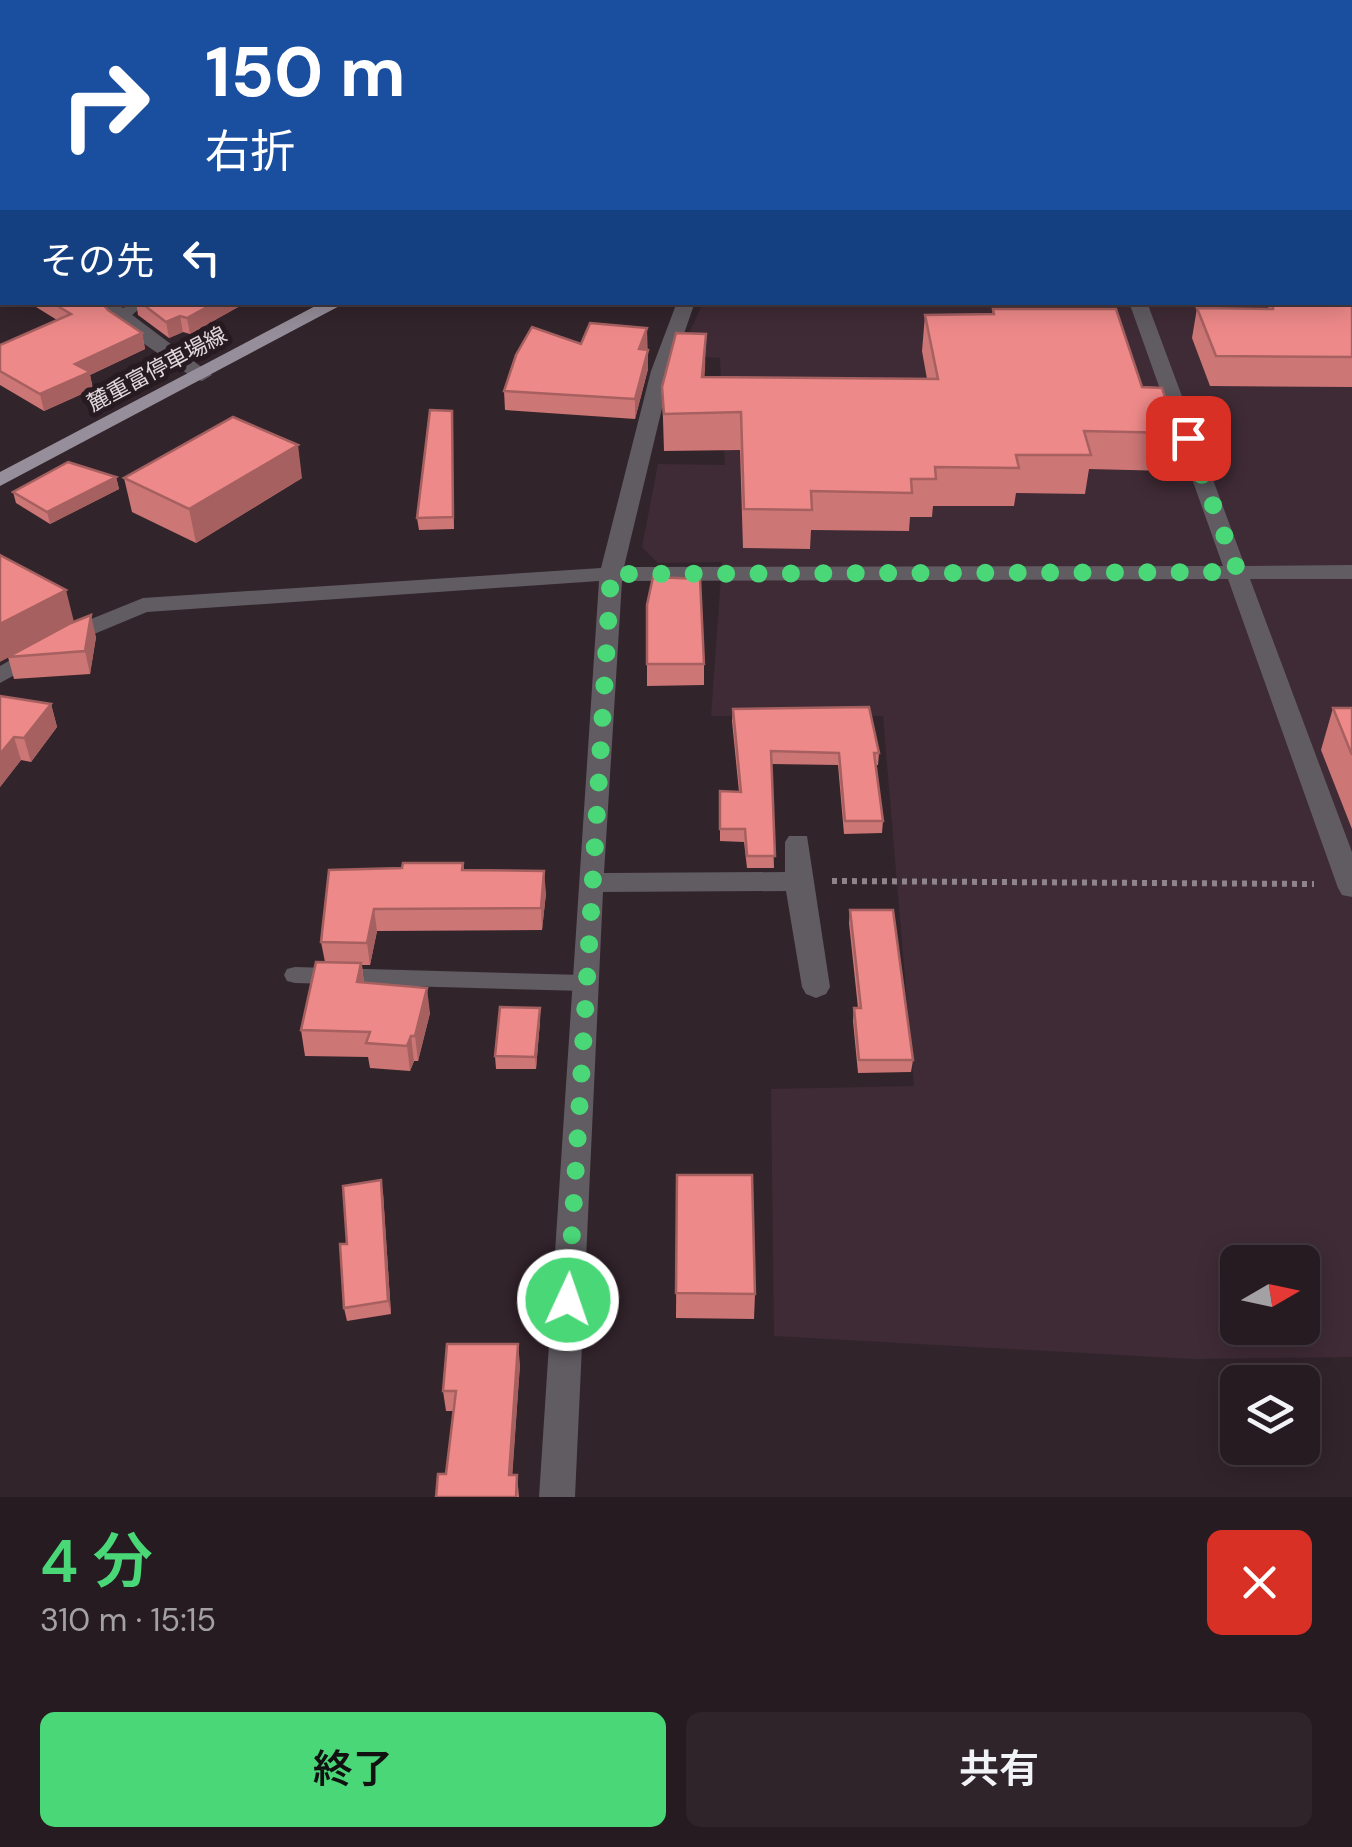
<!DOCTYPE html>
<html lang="ja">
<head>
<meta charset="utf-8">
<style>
  body { margin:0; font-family:"DM Sans","Noto Sans JP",sans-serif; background:#2e2429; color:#f1f3f6; height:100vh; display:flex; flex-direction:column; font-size:38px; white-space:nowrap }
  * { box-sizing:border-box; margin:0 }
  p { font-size:32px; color:#a4a1a5 }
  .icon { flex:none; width:55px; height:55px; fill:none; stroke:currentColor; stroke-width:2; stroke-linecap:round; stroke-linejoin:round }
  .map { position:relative; height:1497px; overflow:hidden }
  .panel { display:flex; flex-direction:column; background:#261b20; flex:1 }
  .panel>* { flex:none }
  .hud { position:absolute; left:0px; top:0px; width:1352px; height:305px; box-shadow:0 5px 25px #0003,0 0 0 2px #42393e; background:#1a4fa0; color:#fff; overflow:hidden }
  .needle { width:65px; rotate:81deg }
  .tools { position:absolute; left:1220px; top:1245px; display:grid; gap:20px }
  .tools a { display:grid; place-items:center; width:100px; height:100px; border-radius:15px; background:#261b20; box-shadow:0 5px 25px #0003,0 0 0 2px #42393e; font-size:50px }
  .pin { position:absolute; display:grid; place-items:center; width:85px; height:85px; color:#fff; margin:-42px; border-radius:20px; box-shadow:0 5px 15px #0006 }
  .me { position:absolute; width:110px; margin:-55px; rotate:3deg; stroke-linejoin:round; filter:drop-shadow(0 0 8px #0008) }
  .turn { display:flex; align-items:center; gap:35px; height:210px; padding:0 40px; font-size:45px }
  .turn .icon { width:130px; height:130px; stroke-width:2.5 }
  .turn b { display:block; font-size:70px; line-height:85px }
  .then { display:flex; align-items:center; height:95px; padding:0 40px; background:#0003; gap:20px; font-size:38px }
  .round { display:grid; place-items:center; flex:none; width:105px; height:105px; border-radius:15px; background:#2e2429 }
  .headline { display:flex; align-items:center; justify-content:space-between; height:170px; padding:0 40px }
  h1 { font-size:60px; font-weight:600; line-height:75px; color:#49d778 }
  .cta { display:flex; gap:20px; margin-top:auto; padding:20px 40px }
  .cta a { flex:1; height:115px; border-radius:15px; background:#49d778; color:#111; font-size:40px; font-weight:600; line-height:115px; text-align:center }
  .cta a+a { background:#2e2429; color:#f1f3f6 }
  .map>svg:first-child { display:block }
</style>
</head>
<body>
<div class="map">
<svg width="1352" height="1497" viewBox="0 0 1352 1497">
  <rect width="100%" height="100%" fill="#32242b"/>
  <path fill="#3f2b35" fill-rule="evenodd" d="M1352 194V1357L1193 1359 774 1336 771 1089 914 1086 883 716H711L722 562 658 563 642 547 658 464 725 465 720 358 679 355 703 303 1350 302ZM1238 1262H1302V1328H1238Z"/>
  <polygon fill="#572904" points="0,0 335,0 2,2 0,240"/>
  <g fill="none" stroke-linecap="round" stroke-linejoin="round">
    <polyline stroke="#8f8489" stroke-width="6" stroke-dasharray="5 5" stroke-linecap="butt" points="832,881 1314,884"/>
    <g fill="#605c62" fill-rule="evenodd">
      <rect x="399" y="0" width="10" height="2"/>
      <polygon points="130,302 146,302 125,322 115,322 115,316"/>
      <polygon points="295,967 584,975 592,977 595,983 592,989 584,991 295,983 287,981 284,975 287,969"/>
    </g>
    <g fill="#605c62" fill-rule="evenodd">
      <polygon points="1331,0 1346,0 1348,2 1333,2"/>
      <polygon points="95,302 115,302 212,375 202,381 195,379 114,323"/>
      <polygon points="677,302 695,302 671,371 624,567 1223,566 1129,302 1147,302 1245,566 1352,565 1352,579 1250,579 1352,852 1352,897 1342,895 1338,888 1228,579 622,581 604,873 785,872 785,842 789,836 807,836 830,987 826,994 816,998 806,994 802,987 786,891 603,892 575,1497 539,1497 599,581 147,612 75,642 0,683 0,666 59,632 143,598 601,568 651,371"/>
    </g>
    <rect fill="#605c62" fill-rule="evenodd" x="1350" y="179" width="2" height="10"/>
    <polygon fill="#968e9a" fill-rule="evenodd" points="323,302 347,302 0,486 0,472"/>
  </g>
  <g fill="#cd7676">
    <polygon points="801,0 845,0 839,2 810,2"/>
    <polygon points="1352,187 1352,387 1210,386 1192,338 1197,308 1268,309 1269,302 1350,302"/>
    <polygon points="2,226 2,287 0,285 0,227"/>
    <polygon points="28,302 101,302 108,310 142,333 145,349 90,375 93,389 44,411 0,385 0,345 57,320"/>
    <polygon points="136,302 247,302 190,334 183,332 169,338 138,315"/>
    <polygon points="993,309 1142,387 1176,433 1169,471 1089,469 1085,494 1016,493 1014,506 933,506 932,517 910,517 909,531 811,530 810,549 743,548 740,450 664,451 662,387 705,377 927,379 922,351 925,315 992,314"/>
    <polygon points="647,328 648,369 635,419 505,410 504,391 581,344"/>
    <polygon points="452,411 454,529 419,530 417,518"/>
    <polygon points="116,477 119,489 50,524 16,503 13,492"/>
    <polygon points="124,478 302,478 196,543 132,512"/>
    <polygon points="647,605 704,664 704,685 647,686"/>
    <polygon points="74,622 96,637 90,674 14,679 8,657"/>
    <polygon points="0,696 51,704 57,727 31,762 21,760 0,787"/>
    <polygon points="1333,708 1352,708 1352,829 1321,750"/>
    <polygon points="733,709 879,753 878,765 876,765 883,821 882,833 844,834 838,765 771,764 774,868 747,868 744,842 720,841 720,791 739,792 732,721"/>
    <polygon points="463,863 464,870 546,893 542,930 377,931 370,965 362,965 364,983 430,1013 418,1061 414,1061 410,1071 370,1068 368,1057 305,1056 301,1030 325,962 321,942 402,868"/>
    <polygon points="850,910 913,1060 911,1072 858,1073 853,1021 854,1008 858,1008 849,923"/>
    <polygon points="540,1021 536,1069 496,1069 495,1056"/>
    <polygon points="677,1175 755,1294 754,1319 676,1318"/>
    <polygon points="383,1193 391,1314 347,1321 344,1308 347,1244"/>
    <polygon points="520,1364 512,1475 517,1475 519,1497 436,1497 446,1474 453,1411 446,1411 443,1391"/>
  </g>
  <g fill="#a76060">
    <polygon points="828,0 845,0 839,2 828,2"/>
    <polygon points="216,302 247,302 190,334 187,318"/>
    <polygon points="180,316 183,332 169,338 166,322"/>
    <polygon points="647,328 647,347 640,369 639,349"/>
    <polygon points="142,333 145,349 90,375 93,389 44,411 40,394 75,364"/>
    <polygon points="706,334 705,370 702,414 702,377"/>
    <polygon points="648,350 648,369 635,419 635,399"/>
    <polygon points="298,445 302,478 196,543 189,509"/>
    <polygon points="116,477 119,489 50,524 47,512"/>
    <polygon points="66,590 74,622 0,662 0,624"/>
    <polygon points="91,615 96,637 90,674 85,651"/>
    <polygon points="51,704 57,727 31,762 24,738"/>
    <polygon points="14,737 21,760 0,787 0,754"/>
    <polygon points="544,871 546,893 542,930 541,908"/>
    <polygon points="374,909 377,931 370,965 367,943"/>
    <polygon points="361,963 365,989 357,982"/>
    <polygon points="427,988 430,1013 418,1061 415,1036"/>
    <polygon points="540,1008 540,1021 536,1069 535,1057"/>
    <polygon points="411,1036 414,1061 410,1071 407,1046"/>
    <polygon points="381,1180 383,1193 391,1314 388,1301"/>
    <polygon points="518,1344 520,1364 511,1495 509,1475"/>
  </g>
  <g fill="#ee8989" stroke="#a76060" stroke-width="2.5">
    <polygon points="1037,0 1333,0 1332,2 1032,2"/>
    <rect x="1350" y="33" width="2" height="39"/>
    <polygon points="1350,187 1352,187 1352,357 1216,356 1197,308 1273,309 1273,302 1350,302"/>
    <polygon points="2,226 2,245 0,244 0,227"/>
    <polygon points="2,247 2,274 0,272 0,248"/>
    <polygon points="51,302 101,302 108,310 142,333 75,364 90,372 40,394 0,371 0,345 71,314"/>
    <polygon points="140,302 216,302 187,318 180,316 166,322"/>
    <polygon points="993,309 1116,309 1142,387 1162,388 1176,433 1084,431 1091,455 1016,455 1019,468 935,467 936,479 911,479 912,493 811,491 812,510 744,509 741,412 664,414 662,387 676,333 706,334 702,377 938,379 925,315 994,314"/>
    <polygon points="590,323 647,328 639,349 648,350 635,399 504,391 516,355 532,327 581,344"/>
    <polygon points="430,410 452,411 453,517 417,518"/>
    <polygon points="233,417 298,445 189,509 124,478"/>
    <polygon points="68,462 116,477 47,512 13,492"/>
    <polygon points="0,555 66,590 0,624"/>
    <polygon points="653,577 700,579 704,664 647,664 647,605"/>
    <polygon points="91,615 85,651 8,657 71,623"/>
    <polygon points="0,696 51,704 24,738 14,737 0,754"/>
    <polygon points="869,707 879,753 874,753 883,821 845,821 839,753 771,751 775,856 747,856 745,829 720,829 720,791 741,792 733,709"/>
    <polygon points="1333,708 1352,708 1352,755"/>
    <polygon points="403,863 463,863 462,870 544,871 541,908 374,909 367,943 321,942 329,870 402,868"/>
    <polygon points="850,910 893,910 913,1060 859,1060 854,1008 861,1008"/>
    <polygon points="316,962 361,963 357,982 427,988 415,1036 411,1036 407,1046 366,1043 370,1032 301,1030"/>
    <polygon points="500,1007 540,1008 535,1057 495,1056"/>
    <polygon points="677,1175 752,1175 755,1294 676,1293"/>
    <polygon points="381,1180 388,1301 344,1308 340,1244 347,1244 343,1186"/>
    <polygon points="447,1344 518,1344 509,1475 517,1475 516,1497 436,1497 438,1474 446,1474 456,1391 443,1391"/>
  </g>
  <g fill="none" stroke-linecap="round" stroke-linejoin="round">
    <polyline stroke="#49d778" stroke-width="18" stroke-dasharray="0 32.4" points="568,1300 611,574 1238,572 1188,438"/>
  </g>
  <g text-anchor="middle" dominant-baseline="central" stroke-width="10" stroke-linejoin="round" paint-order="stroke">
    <g font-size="22" fill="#e1d8dc" stroke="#271b21">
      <text transform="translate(157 369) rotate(-28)">麓重富停車場線</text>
    </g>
  </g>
</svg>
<div class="tools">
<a><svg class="needle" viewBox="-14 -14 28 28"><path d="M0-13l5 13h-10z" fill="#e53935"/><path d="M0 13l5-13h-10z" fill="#a4a1a5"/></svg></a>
<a><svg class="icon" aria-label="layers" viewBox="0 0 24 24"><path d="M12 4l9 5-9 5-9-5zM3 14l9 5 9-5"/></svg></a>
</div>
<div class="pin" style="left:1188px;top:438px;background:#d93025"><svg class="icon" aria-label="arrive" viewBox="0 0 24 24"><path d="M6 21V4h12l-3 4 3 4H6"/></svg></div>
<svg class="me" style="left:568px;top:1300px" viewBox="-20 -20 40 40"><circle r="17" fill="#49d778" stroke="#fff" stroke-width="3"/><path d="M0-11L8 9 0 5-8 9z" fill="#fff"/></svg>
<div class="hud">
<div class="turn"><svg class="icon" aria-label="right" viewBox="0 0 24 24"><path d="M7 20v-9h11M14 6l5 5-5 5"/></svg><div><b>150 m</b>右折</div></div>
<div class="then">その先<svg class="icon" aria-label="left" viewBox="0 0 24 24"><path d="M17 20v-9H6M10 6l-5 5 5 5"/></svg></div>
</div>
</div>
<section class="panel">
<div class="headline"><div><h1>4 分</h1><p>310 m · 15:15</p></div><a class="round" style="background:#d93025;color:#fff"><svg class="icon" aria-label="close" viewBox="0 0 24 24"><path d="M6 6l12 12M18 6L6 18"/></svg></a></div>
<div class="cta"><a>終了</a><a>共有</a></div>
</section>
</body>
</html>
